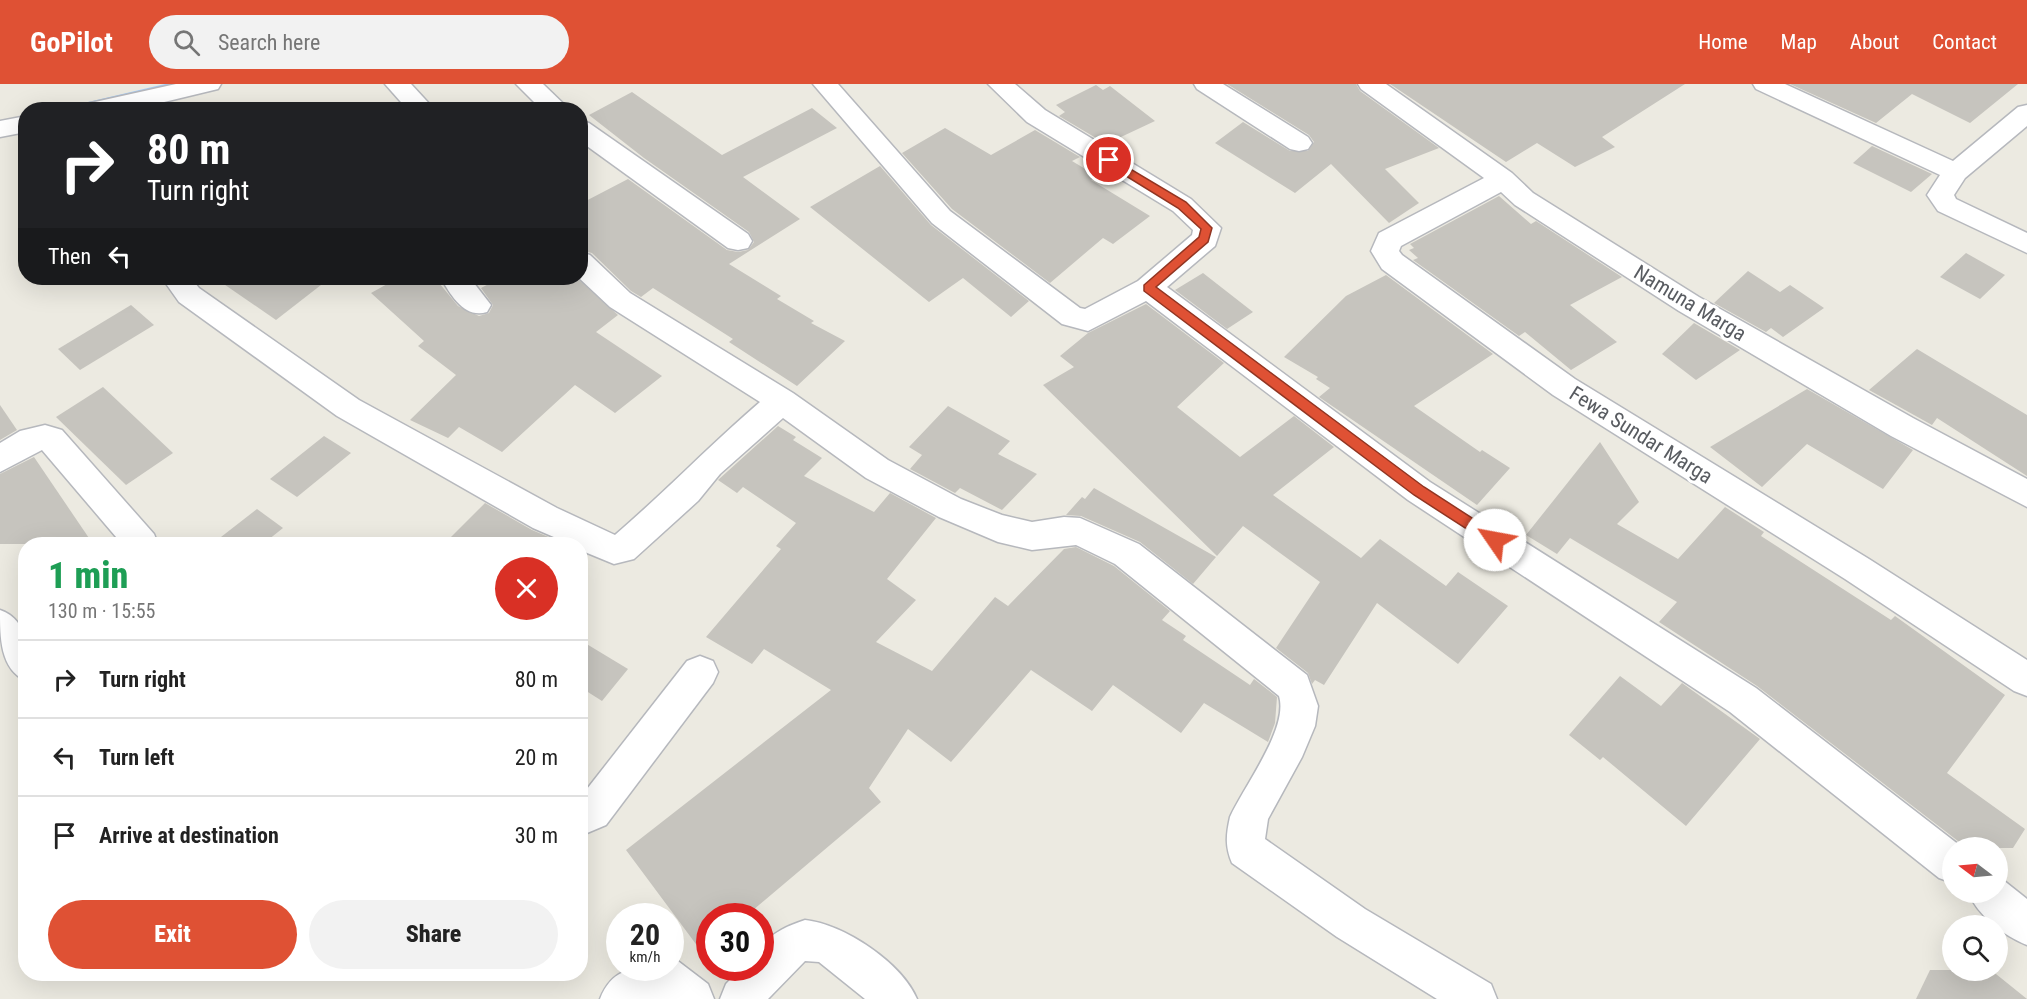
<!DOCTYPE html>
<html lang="en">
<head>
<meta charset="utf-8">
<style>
  body { margin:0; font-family:"Roboto Condensed",sans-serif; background:#f2f2f2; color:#222; height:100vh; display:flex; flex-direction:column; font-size:22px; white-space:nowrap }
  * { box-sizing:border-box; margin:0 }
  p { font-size:20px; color:#767676 }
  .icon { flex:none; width:33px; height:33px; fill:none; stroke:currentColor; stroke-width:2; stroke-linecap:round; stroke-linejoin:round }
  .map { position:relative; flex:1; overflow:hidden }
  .details { position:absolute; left:18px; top:453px; width:570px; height:444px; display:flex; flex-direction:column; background:#fff; border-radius:24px; box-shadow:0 6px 24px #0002 }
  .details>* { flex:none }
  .guide { position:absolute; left:18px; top:18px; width:570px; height:183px; border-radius:24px; box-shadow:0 6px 24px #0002; background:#202124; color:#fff; overflow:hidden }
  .needle { width:39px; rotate:286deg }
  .buttons { position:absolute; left:1942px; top:753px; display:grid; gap:12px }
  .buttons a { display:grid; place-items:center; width:66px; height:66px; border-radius:50%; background:#fff; box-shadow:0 6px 24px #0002; font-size:30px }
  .speed { position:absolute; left:606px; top:819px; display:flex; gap:12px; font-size:30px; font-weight:700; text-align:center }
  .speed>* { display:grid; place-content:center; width:78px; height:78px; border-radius:50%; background:#fff; box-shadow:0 6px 24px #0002; line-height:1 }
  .speed small { font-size:15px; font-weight:400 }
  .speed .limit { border:9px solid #d22; background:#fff; color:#111 }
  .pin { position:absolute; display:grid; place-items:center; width:51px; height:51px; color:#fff; margin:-26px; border:3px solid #fff; border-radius:50%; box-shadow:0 2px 6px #0007 }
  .me { position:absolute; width:66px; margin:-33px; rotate:303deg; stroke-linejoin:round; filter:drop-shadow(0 0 4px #0008) }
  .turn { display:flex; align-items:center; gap:21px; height:126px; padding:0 30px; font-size:27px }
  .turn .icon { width:78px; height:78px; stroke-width:2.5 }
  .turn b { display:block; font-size:42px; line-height:51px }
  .then { display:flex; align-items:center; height:57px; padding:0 30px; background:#0003; gap:12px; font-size:22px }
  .round { display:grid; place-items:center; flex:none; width:63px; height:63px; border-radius:32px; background:#f2f2f2 }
  .head { display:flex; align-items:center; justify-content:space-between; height:102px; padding:0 30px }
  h1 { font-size:36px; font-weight:800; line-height:45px; color:#1e9e55 }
  .cta { display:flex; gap:12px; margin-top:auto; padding:12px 30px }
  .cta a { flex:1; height:69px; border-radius:36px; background:#df5134; color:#fff; font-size:24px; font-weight:800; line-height:69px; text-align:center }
  .cta a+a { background:#f2f2f2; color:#222 }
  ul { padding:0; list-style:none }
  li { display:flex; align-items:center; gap:18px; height:78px; padding:0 30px; border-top:2px solid #e0e0e0 }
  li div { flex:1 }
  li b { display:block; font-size:22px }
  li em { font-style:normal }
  header { display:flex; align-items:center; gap:36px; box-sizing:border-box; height:84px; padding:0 30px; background:#df5134; color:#fff }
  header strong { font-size:28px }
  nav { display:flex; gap:33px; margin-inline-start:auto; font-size:21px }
  .search { width:420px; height:54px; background:#f2f2f2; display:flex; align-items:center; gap:15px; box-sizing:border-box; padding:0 21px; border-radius:33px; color:#767676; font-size:22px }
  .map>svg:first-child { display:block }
</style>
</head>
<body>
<header>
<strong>GoPilot</strong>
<div class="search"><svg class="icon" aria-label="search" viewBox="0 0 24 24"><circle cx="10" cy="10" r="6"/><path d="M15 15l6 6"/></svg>Search here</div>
<nav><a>Home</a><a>Map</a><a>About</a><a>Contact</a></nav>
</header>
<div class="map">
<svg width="2027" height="915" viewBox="0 0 2027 915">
  <rect width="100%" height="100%" fill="#eceae1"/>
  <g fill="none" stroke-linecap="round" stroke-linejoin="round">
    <polygon fill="#a3ccfa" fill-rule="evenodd" points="165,0 182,0 178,3 73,26 54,26"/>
  </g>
  <g fill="#c6c4be">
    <polygon points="1227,0 1356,0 1360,7 1439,64 1385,85 1419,119 1389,139 1331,80 1295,109 1215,59 1243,38 1290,67 1308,67 1314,58 1309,51"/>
    <polygon points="1390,0 1685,0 1602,53 1615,63 1575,83 1537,59 1506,78"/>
    <polygon points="1790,0 2018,0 1970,39 1912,10 1876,39"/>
    <polygon points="1096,1 1103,6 1110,2 1155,37 1106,60 1059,32 1065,28 1056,21"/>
    <polygon points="632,8 722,71 812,24 837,44 743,93 800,135 729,180 781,212 777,215 814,237 811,239 845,257 797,302 729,258 733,255 653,204 641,213 631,207 592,169 580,166 580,120 628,95 727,166 738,168 748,166 754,158 749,148 644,74 589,31"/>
    <polygon points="945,44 991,71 1035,46 1080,73 1072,77 1097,92 1091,96 1150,132 1113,160 1103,154 1050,199 952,125 902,69"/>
    <polygon points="1872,62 1932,90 1911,108 1853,79"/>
    <polygon points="880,82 931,141 1029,217 1011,233 963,194 929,218 810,123"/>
    <polygon points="1499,112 1531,140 1536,137 1622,193 1570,221 1617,258 1571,286 1525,248 1519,252 1413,176 1418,174 1409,166 1414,164 1410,160"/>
    <polygon points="1966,169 2005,191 1980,215 1940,193"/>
    <polygon points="1748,187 1780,208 1790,201 1824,224 1783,253 1771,244 1766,248 1714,219"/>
    <polygon points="1203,189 1253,228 1227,245 1175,206"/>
    <polygon points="1386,191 1493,270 1414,322 1480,368 1482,366 1510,384 1477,421 1319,313 1330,304 1316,295 1318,293 1284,273 1346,212"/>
    <polygon points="215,194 330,194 276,236"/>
    <polygon points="398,194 435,194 458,222 479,232 489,229 493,221 481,204 500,194 577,194 618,231 596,248 662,292 615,329 575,301 502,368 459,343 448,354 410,336 456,291 418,262 424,257 371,209"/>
    <polygon points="1146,220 1224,279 1177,323 1240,373 1294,332 1334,363 1273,411 1361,474 1380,455 1446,502 1458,488 1508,522 1458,580 1377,519 1324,601 1315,596 1312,600 1308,589 1276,564 1320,498 1243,442 1217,472 1043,301 1074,283 1060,272 1088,249"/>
    <polygon points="131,221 154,241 80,286 58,265"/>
    <polygon points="1694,239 1740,266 1696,296 1662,270"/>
    <polygon points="1917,265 2027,331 2027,392 1937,334 1932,341 1869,306"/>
    <polygon points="103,303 173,369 126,401 56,333"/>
    <polygon points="1807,305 1913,366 1883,405 1807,360 1762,403 1710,363"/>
    <polygon points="0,321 17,346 0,356"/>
    <polygon points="948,322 1010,357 998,370 1037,390 1002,426 960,404 955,409 910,385 922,371 909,363"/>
    <polygon points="778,342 796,353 793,356 822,374 804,392 874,428 890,409 936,434 887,495 916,516 876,558 932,587 995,513 1008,522 1064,465 1076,463 1114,482 1170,527 1162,536 1186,552 1183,556 1250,601 1254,595 1277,613 1275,639 1268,658 1204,619 1181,649 1113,601 1092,627 1031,586 951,678 908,645 869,704 881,718 746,832 710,832 710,879 626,766 831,606 764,565 752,580 706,553 781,465 776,462 796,439 743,403 737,409 718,396"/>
    <polygon points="324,352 351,369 297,413 270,395"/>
    <polygon points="1600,358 1639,418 1617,440 1678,475 1725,423 1764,448 1761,452 1891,536 1895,532 2005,611 1947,689 2025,745 2013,764 1967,764 1757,602 1659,538 1677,518 1570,454 1557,470 1526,451"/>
    <polygon points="34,373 93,460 0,460 0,390"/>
    <polygon points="1094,404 1216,473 1193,500 1140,458 1081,432 1066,431 1082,413 1085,415"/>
    <polygon points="485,419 532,446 565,460 444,460"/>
    <polygon points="257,425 283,444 263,460 212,460"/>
    <polygon points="580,556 628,585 602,617 580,603"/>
    <polygon points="1620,592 1661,622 1682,599 1760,655 1686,742 1603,673 1600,676 1569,651"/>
    <polygon points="1930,886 1991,886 2027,915 1916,915"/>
  </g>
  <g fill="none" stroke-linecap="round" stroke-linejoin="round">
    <defs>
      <g id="minor">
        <polygon points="176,0 221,0 218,5 131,26 83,26 86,20"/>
        <polygon points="385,0 411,0 435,26 408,26"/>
        <polygon points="516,0 543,0 570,26 542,26"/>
        <polygon points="813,0 838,0 950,127 1080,224 1085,225 1138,197 1192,151 1193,146 1173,127 1027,38 988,0 1015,0 1045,26 1191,115 1221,144 1215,162 1167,203 1430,398 1756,604 1963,764 1953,764 1953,799 1939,794 1730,628 1408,416 1146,217 1088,247 1062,240 932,139"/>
        <polygon points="1194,0 1223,0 1308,53 1312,59 1308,65 1299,67 1290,65 1197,5"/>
        <polygon points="1358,0 1386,0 1512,89 1533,109 1699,213 1913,334 2027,395 2027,423 1891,352 1679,227 1515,121 1501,108 1401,162 1399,167 1402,171 1575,295 1869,475 2027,576 2027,612 2014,607 1845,495 1553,311 1382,185 1371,167 1379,149 1484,94 1361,5"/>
        <polygon points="1753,0 1785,0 1953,77 2018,23 2027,21 2027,42 1965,94 1954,111 1956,115 2027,149 2027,169 1938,127 1927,111 1940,91 1756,5"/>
        <polygon points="26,32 26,48 0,53 0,37"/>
        <polygon points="580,37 589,39 748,150 752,157 748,164 738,166 728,164 580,57"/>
        <path d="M580 168 590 171 630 209 793 309 888 376 961 415 1002 431 1032 438 1064 433 1080 434 1139 460 1307 591 1318 622 1315 642 1302 673 1268 735 1265 755 1365 825 1491 900 1497 915H1437L1337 853 1232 779C1225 762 1226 751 1230 733 1244 702 1289 644 1279 612L1115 480 1076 461 1032 466 998 458 939 433 866 394 783 334 720 390 698 417 634 475 614 480 580 466V460H570L533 444 337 332 179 218 162 194H191L199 204 359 316 557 424 615 451C665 408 710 361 760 318L610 223 579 194Z"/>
        <path d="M441 194H470L491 221 487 228C465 235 451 212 441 194Z"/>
        <polygon points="45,341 62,346 154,450 158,460 122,460 42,366 0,388 0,359 20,347"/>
        <path d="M0 526C31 537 26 569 26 597 0 585 0 553 0 526Z"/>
        <polygon points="700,572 713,577 718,588 713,599 606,741 580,752 580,714 687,577"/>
        <path d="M1998 792 2027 815V861C2004 852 1978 832 1968 808H1998Z"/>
        <path d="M805 836C844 840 902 879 917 915H865L819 878 805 877 768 915H720L726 900 741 884H760V862C774 848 787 842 805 836Z"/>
        <path d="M670 871 708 900 714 915H600C614 880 638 884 670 884Z"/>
      </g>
    </defs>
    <use href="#minor" stroke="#b6b8bd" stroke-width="3"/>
    <use href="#minor" fill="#fff" fill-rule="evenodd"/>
  </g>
  <polygon fill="#df5134" stroke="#913522" stroke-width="1.5" points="1105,74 1112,74 1186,118 1212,144 1208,158 1156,203 1424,403 1500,452 1500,460 1490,460 1414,411 1144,207 1144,201 1199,153 1201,145 1178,124 1105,79"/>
  <g text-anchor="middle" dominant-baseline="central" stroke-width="6" stroke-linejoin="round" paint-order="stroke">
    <g font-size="21" fill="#595c61" stroke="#fff">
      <text transform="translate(1690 219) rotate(31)">Namuna Marga</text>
      <text transform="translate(1641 351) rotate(32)">Fewa Sundar Marga</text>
    </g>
  </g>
</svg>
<div class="buttons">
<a><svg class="needle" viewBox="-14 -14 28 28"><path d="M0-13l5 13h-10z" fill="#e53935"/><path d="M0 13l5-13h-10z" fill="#767676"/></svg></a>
<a><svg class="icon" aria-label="search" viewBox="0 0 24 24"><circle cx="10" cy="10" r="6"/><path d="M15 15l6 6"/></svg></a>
</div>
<div class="speed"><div>20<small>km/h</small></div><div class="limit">30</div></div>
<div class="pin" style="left:1109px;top:76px;background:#d93025"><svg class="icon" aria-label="arrive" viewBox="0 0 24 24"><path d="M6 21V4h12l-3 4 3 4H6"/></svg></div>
<svg class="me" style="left:1495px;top:456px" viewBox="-20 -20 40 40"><circle r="19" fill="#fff"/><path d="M0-13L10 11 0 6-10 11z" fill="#df5134"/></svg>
<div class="guide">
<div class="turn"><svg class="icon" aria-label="right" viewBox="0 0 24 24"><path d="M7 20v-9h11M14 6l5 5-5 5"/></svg><div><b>80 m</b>Turn right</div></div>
<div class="then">Then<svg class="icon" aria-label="left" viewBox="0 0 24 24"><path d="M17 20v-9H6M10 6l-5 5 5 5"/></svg></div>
</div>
<section class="details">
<div class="head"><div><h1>1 min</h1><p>130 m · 15:55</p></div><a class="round" style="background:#d93025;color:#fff"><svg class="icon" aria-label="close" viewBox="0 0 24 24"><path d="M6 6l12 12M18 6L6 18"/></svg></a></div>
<ul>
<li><svg class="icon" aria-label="right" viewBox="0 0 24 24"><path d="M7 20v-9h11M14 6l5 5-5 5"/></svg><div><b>Turn right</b></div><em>80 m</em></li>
<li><svg class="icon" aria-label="left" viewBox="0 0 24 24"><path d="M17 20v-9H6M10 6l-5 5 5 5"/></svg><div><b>Turn left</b></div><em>20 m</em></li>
<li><svg class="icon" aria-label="arrive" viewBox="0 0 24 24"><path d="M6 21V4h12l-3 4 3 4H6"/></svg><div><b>Arrive at destination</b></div><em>30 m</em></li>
</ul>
<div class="cta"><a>Exit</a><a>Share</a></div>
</section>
</div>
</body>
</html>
